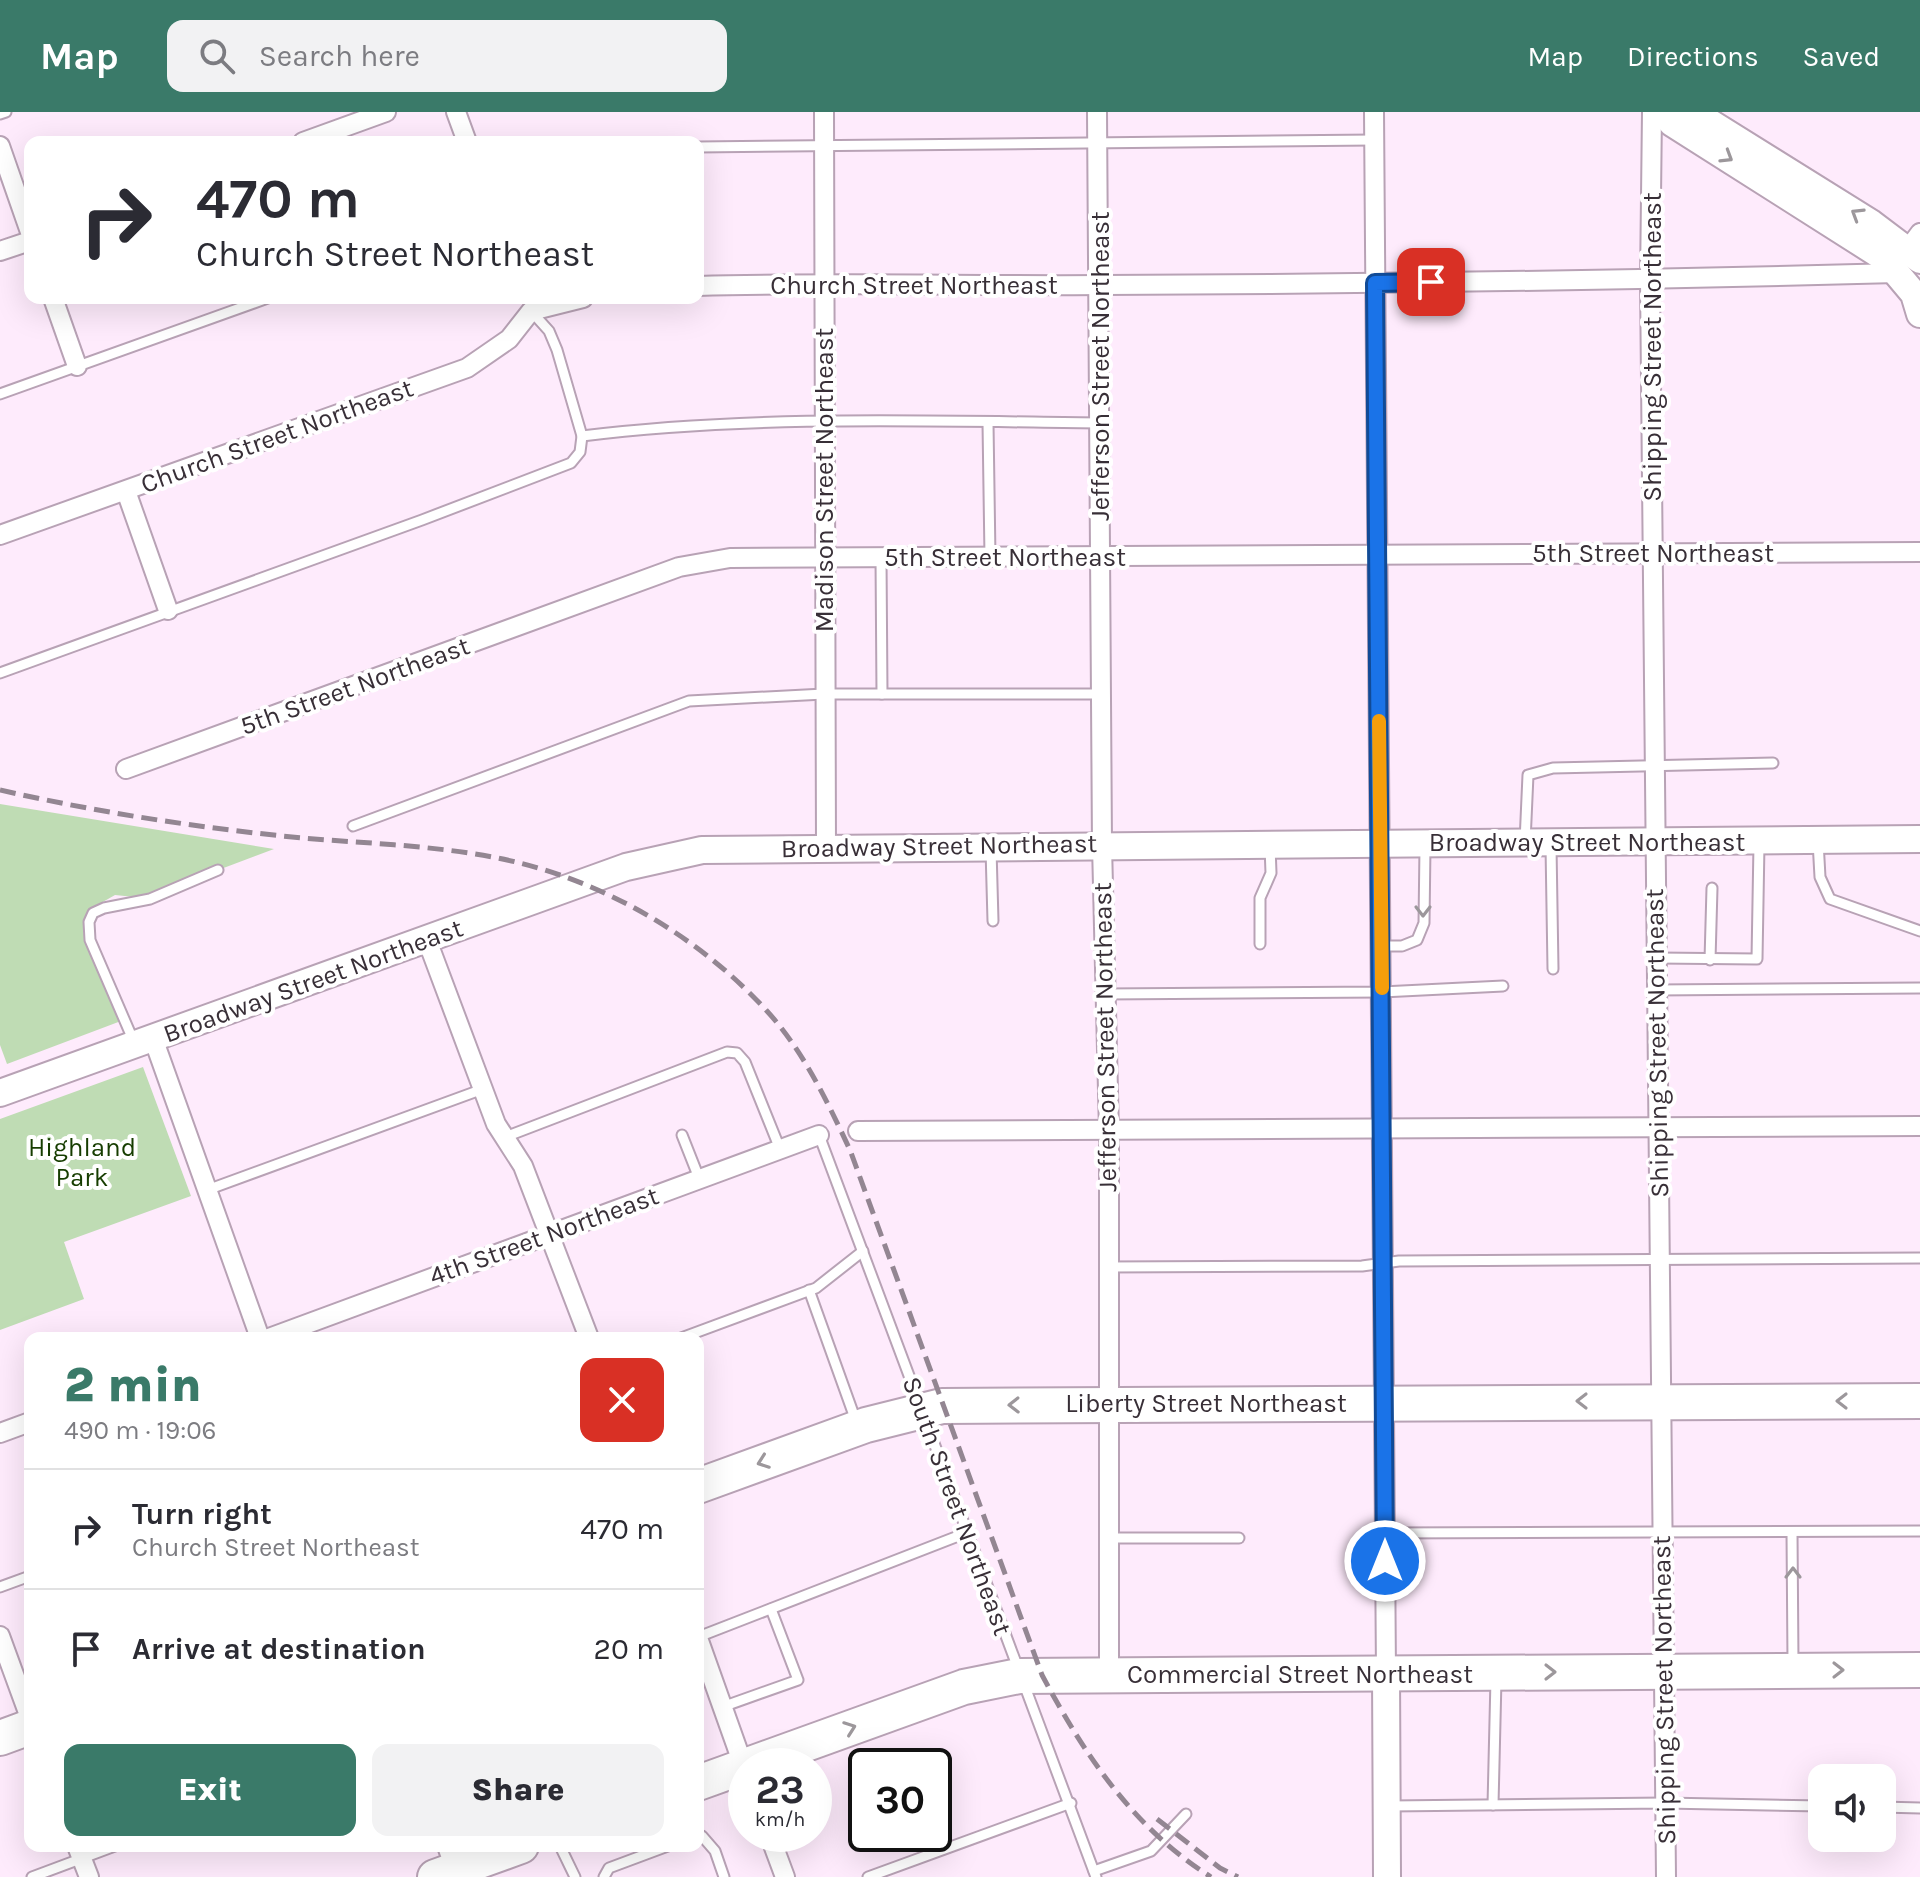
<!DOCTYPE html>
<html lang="en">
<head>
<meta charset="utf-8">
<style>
  body { margin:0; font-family:Karla,sans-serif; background:#f2f2f3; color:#2b2b33; height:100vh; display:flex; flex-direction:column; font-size:30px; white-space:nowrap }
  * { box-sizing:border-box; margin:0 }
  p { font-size:26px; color:#7c7c81 }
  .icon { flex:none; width:44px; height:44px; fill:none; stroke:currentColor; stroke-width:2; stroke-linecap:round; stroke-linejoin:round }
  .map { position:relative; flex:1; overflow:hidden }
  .sheet { position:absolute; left:24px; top:1220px; width:680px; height:520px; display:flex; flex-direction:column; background:#fff; border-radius:16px; box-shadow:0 8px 32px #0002 }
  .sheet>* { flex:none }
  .banner { position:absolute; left:24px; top:24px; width:680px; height:168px; border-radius:16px; box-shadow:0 8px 32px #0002; background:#fff; color:#2b2b33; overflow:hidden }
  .controls { position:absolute; left:1808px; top:1652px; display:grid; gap:16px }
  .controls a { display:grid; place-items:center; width:88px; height:88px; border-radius:16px; background:#fff; box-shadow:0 8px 32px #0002; font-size:40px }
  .speed { position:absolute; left:728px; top:1636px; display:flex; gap:16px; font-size:40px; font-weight:700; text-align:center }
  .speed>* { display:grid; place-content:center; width:104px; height:104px; border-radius:50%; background:#fff; box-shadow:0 8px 32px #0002; line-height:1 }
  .speed small { font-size:20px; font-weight:400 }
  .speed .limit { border:4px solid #111; border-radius:12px; background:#fff; color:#111 }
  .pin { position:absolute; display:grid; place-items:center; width:68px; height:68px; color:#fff; margin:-34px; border-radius:16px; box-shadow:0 4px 12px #0006 }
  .me { position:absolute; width:88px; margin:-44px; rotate:0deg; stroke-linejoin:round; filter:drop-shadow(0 0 6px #0008) }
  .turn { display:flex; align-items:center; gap:28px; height:168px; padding:0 40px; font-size:36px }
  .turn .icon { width:104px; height:104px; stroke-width:2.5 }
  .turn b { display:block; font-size:56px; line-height:68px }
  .round { display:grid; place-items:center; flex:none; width:84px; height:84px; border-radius:16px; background:#f2f2f3 }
  .summary { display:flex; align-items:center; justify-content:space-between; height:136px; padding:0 40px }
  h1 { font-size:48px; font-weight:800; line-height:60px; color:#3a7a69 }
  .primary-button { display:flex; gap:16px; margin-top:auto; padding:16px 40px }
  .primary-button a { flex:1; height:92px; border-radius:16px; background:#3a7a69; color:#fff; font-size:32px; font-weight:800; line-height:92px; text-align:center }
  .primary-button a+a { background:#f2f2f3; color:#2b2b33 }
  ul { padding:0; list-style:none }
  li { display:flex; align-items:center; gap:24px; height:120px; padding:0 40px; border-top:2px solid #e1e1e2 }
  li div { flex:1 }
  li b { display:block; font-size:30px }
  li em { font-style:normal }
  header { display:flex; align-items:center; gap:48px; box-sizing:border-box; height:112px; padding:0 40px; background:#3a7a69; color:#fff }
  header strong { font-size:38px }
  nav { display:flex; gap:44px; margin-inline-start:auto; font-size:28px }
  .search { width:560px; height:72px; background:#f2f2f3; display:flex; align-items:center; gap:20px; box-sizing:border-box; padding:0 28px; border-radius:16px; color:#7c7c81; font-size:30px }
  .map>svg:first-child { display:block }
</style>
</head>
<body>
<header>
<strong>Map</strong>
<div class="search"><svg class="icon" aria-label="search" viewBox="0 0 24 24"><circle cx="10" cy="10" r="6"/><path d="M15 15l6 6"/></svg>Search here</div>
<nav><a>Map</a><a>Directions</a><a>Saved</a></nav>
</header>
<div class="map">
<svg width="1920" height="1765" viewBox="0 0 1920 1765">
  <rect width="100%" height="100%" fill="#feebfc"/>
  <g fill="#bfdcb4">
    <polygon points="0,692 274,737 144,786 115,783 94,795 83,817 86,833 99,852 121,909 7,952 0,933"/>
    <polygon points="143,955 191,1084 64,1130 84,1187 0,1218 0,1007"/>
  </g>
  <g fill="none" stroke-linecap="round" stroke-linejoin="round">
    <defs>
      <g id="lane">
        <polyline points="0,2 6,0"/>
        <polyline points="698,35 1374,28"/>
        <polyline points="0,282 268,186"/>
        <polyline points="988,311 990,445"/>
        <path d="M582 324C753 303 927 309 1100 311"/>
        <polyline points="881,446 882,582"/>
        <polyline points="0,561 422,408 571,351 580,340 582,324 557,238 549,219 531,199"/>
        <polyline points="353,714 689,589 824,582 1101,582"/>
        <polyline points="1818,729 1820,765 1830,787 1920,819"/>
        <polyline points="1525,730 1528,663 1553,656 1773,651"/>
        <polyline points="1551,734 1553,857"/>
        <polyline points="991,737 993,809"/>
        <polyline points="1260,832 1260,786 1271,761 1270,734"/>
        <polyline points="1382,834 1402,834 1417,828 1424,811 1425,735"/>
        <polyline points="1657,846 1757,847 1759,732"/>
        <polyline points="1710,848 1712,776"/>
        <polyline points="1656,878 1920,876"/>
        <polyline points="1105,882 1382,880 1503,874"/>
        <polyline points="134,930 90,828 89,810 93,801 104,796 150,787 218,758"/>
        <polyline points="682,1023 699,1066"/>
        <polyline points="819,1023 920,1293"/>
        <polyline points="505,1025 727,940 737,941 745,950 780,1037"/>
        <polyline points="207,1078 483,977"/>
        <polyline points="1108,1155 1362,1154 1399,1149 1920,1146"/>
        <polyline points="809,1178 856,1309"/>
        <polyline points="681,1226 816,1176 863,1139"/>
        <polyline points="925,1307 1096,1765"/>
        <polyline points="1792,1420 1793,1551"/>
        <polyline points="1385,1421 1920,1419"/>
        <polyline points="1108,1426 1239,1426"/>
        <polyline points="0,1475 30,1464"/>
        <polyline points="698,1525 966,1421"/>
        <polyline points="722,1595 798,1568 771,1497"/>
        <polyline points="1493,1693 1496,1567"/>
        <polyline points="1390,1694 1665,1691 1822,1694"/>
        <polyline points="1882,1695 1920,1696"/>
        <polyline points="698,1725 702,1724 715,1739 724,1765"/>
        <polyline points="560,1734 575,1765"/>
        <polyline points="1094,1759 1151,1739 1186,1702"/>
        <polyline points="32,1765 115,1734"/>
        <polyline points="604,1765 609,1756 668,1734"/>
        <polyline points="868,1765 1071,1691"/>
      </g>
      <g id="street">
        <polyline points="456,0 467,30"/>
        <polyline points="824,0 826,736"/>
        <polyline points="1097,0 1102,733 1109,1020 1109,1563"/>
        <polyline points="1374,0 1386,1561"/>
        <polyline points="1652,0 1650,169 1666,1765"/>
        <polyline points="303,30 386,0"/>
        <polyline points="0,34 30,120"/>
        <polyline points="1908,137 1920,121"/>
        <polyline points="0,139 30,129"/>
        <path d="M698 174C833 170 968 174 1104 173 1369 172 1633 168 1897 161"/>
        <polyline points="53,186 77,254"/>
        <polyline points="126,379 168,498"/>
        <polyline points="0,423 467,256 509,227 531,199 583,186"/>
        <polyline points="126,657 679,455 730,446 1920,440"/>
        <polyline points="427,828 496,1012 523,1054 589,1226"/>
        <polyline points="153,926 260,1226"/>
        <polyline points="858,1019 1920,1014"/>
        <polyline points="269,1226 819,1023"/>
        <polyline points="0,1321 30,1310"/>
        <polyline points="0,1524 30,1606"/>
        <polyline points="698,1526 746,1661"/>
        <polyline points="769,1722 785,1765"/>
        <polyline points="77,1734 89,1765"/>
        <polyline points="447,1734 458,1765"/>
      </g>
      <g id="secondary">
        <polyline points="1663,0 1672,11 1883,145 1914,182 1920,202"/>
        <polyline points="1693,0 1871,111 1920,148"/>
        <polyline points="0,981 626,755 702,738 1920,727"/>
        <polyline points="1386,1561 1387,1765"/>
      </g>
      <g id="highway">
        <polyline points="698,1374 866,1313 942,1294 1920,1289"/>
        <polyline points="0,1626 30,1615"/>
        <polyline points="698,1671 964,1575 1019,1564 1920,1558"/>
        <polyline points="435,1765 521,1734"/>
      </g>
    </defs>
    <use href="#lane" stroke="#b8a2b5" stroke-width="13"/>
    <use href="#street" stroke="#b8a2b5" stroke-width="22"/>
    <use href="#secondary" stroke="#b8a2b5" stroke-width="30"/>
    <use href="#highway" stroke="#b8a2b5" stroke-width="38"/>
    <use href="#lane" stroke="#fff" stroke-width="9"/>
    <use href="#street" stroke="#fff" stroke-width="18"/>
    <use href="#secondary" stroke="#fff" stroke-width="26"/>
    <use href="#highway" stroke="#fff" stroke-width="34"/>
    <g stroke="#938692" stroke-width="5" stroke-dasharray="16 8" stroke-linecap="butt">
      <path d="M0 678C96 700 194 715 292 725 367 732 447 733 520 751 612 774 702 828 766 898 803 938 827 989 850 1038L1042 1563C1084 1642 1133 1716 1211 1765"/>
      <polyline points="1157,1707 1220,1756 1238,1765"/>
    </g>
  </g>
  <defs><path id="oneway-chevron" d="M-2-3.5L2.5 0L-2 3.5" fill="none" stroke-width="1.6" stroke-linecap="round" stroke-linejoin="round" transform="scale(2)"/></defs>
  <g stroke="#9c979b">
    <use href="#oneway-chevron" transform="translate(1727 45) rotate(32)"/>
    <use href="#oneway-chevron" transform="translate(1857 102) rotate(-148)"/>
    <use href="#oneway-chevron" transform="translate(1423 799) rotate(90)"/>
    <use href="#oneway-chevron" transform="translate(1582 1289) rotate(180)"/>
    <use href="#oneway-chevron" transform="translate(1842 1289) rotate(180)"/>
    <use href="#oneway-chevron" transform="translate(1014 1293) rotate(179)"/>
    <use href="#oneway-chevron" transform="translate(763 1350) rotate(160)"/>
    <use href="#oneway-chevron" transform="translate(1793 1461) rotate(-90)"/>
    <use href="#oneway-chevron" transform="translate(1838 1558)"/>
    <use href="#oneway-chevron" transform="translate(1550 1560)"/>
    <use href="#oneway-chevron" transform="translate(850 1616) rotate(-20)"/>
  </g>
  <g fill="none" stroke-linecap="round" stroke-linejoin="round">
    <defs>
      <polyline id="route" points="1385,1449 1375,171 1431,170"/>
    </defs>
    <use href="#route" stroke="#114b97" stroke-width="20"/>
    <use href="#route" stroke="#1a73e8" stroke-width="14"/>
    <polyline stroke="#f59e0b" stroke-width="14" points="1379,609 1382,876"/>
  </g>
  <g text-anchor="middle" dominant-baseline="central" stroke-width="8" stroke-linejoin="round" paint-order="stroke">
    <g font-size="26" fill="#382f37" stroke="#fff">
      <text x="914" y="173">Church Street Northeast</text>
      <text transform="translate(1652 235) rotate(-90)">Shipping Street Northeast</text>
      <text transform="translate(1100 254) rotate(-90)">Jefferson Street Northeast</text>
      <text transform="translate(277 324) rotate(-20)">Church Street Northeast</text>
      <text transform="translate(824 368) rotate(-90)">Madison Street Northeast</text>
      <text x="1653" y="441">5th Street Northeast</text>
      <text x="1005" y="445">5th Street Northeast</text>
      <text transform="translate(355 574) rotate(-20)">5th Street Northeast</text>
      <text x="1587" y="730">Broadway Street Northeast</text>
      <text transform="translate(939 734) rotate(-1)">Broadway Street Northeast</text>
      <text transform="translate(313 869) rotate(-20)">Broadway Street Northeast</text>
      <text transform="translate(1105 925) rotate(-91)">Jefferson Street Northeast</text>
      <text transform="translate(1657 931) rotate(-91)">Shipping Street Northeast</text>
      <text transform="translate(544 1124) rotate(-20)">4th Street Northeast</text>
      <text x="1206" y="1291">Liberty Street Northeast</text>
      <text transform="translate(957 1394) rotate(70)">South Street Northeast</text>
      <text x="1300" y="1562">Commercial Street Northeast</text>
      <text transform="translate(1664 1578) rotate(-91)">Shipping Street Northeast</text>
    </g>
    <g font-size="26" fill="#163d00" stroke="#fff">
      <text x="82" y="1035">Highland<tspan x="82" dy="30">Park</tspan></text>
    </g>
  </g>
</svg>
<div class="controls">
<a><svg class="icon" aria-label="sound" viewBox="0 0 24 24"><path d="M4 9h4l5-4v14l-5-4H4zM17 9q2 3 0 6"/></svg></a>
</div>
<div class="speed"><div>23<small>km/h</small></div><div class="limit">30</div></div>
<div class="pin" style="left:1431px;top:170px;background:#d93025"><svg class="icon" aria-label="arrive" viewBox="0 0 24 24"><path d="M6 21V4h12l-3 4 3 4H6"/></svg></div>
<svg class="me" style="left:1385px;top:1449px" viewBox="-20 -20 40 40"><circle r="17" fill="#1a73e8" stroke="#fff" stroke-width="3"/><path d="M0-11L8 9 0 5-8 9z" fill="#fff"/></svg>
<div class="banner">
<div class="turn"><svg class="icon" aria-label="right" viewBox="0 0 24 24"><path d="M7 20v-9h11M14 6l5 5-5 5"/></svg><div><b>470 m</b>Church Street Northeast</div></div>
</div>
<section class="sheet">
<div class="summary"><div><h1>2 min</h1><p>490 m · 19:06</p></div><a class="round" style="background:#d93025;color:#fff"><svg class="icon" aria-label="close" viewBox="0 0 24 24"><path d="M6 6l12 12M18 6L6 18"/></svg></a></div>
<ul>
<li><svg class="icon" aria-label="right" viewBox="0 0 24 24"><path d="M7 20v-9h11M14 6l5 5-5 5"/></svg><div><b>Turn right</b><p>Church Street Northeast</p></div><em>470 m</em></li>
<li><svg class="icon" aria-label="arrive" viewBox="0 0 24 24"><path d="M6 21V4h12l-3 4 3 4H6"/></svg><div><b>Arrive at destination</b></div><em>20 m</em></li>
</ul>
<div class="primary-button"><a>Exit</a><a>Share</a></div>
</section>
</div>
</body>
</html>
